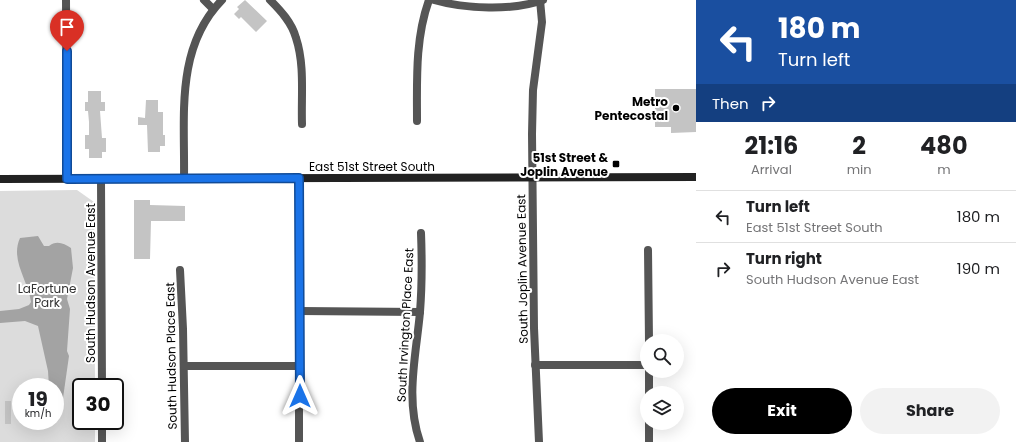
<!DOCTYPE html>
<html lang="en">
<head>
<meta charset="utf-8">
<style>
  body { margin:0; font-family:Poppins,sans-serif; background:#f2f2f2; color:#202124; height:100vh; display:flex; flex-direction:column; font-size:15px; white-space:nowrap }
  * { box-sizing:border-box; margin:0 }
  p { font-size:13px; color:#757577 }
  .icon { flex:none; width:22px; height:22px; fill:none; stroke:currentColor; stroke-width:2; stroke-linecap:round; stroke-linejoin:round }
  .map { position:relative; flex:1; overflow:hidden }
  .side { display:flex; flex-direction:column; background:#fff; width:320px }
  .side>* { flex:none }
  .banner { background:#1a4fa0; color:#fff; overflow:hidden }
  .tools { position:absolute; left:640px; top:334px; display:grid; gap:8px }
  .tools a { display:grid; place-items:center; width:44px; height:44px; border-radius:50%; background:#fff; box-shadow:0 4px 16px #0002; font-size:20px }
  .speed { position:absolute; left:12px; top:378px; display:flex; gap:8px; font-size:20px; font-weight:700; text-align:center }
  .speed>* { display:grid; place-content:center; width:52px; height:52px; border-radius:50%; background:#fff; box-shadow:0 4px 16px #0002; line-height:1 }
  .speed small { font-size:10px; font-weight:400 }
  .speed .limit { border:2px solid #111; border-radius:6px; background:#fff; color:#111 }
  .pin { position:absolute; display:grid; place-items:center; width:34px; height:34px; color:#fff; margin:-41px -17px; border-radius:50% 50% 50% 0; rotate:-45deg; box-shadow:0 0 4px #0007 }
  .pin .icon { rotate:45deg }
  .me { position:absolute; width:44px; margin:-22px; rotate:0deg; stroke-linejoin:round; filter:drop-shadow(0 0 3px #0008) }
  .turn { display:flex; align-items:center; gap:14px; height:84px; padding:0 16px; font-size:18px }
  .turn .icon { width:52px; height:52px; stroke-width:2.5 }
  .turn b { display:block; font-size:28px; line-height:34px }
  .then { display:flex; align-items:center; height:38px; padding:0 16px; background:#0003; gap:8px; font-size:15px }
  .eta { display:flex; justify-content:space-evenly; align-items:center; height:68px; text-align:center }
  .eta b { font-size:24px; font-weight:700; line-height:28px }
  .button { display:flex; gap:8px; margin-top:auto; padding:8px 16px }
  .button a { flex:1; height:46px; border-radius:24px; background:#000; color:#fff; font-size:16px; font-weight:700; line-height:46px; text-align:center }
  .button a+a { background:#f2f2f2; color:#202124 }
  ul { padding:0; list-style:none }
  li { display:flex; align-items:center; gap:12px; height:52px; padding:0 16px; border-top:1px solid #e0e0e0 }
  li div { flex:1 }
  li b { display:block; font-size:15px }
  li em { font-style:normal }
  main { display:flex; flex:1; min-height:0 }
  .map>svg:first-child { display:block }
</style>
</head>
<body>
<main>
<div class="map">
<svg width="696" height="442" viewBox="0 0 696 442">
  <rect width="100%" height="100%" fill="#fff"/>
  <path fill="#dcdcdc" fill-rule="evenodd" d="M77 190 94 202 95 387H81V421H95V442H0V191ZM21 387H55V421H21Z"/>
  <path fill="#a3a3a3" d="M38 236 44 246H49C56 240 64 243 71 248L73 268 67 299 70 309 67 351 69 356 61 412 55 420V387H49L48 371 38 326 25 321 0 323V311L19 309 29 305 31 302C28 280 10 260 20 238Z"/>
  <g fill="#c4c4c4">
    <polygon points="245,0 267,21 256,32 241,17 239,19 234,14 239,9 237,7"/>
    <polygon points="655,89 696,89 696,132 671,133 671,127 655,127"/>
    <polygon points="88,91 101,91 101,102 105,102 105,111 100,111 102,138 106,138 106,152 102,152 102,158 89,158 89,149 85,149 85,135 89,135 89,122 88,111 85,111 85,102 88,102"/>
    <polygon points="146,100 158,100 158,112 163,112 163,135 165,135 165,146 160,146 160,152 148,152 147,125 138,125 138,117 145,118"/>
    <polygon points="134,200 150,200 150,205 185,206 185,221 151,221 150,259 134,259"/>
    <rect x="5" y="401" width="6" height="23"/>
  </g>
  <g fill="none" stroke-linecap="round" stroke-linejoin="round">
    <g stroke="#555" stroke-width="8">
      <polyline points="66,0 67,179"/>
      <polyline points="204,0 213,9"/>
      <path d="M270 0C281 11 292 23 296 38 305 65 301 97 302 124"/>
      <path d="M434 0C465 9 513 11 543 0"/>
      <path d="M417 121C417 80 415 39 429 0"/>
      <path d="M184 178C185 116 175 48 222 0"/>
      <polyline points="648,250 649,341"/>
      <polyline points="180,270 183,329 185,442"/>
      <polyline points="300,311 420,312"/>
      <polyline points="535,365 647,365"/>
      <polyline points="184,366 300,366"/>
      <polyline points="649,371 649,393"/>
      <polyline points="649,423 649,442"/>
      <polyline points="299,442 299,178"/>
      <path d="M420 442C405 399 416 356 420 312 422 286 422 259 421 233"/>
      <polyline points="539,442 534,328 532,134 533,90 542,22 540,0"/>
    </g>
    <g stroke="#555" stroke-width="8">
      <polyline points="101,179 102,387"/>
      <polyline points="102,421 102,442"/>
    </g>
    <polyline stroke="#222" stroke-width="8" points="0,179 696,177"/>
  </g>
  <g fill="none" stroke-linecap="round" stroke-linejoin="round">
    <defs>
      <polyline id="route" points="67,51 67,179 299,178 300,396"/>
    </defs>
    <use href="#route" stroke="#114b97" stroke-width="10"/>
    <use href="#route" stroke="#1a73e8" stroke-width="7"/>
  </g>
  <g fill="#000" stroke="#fff" stroke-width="1.5">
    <circle cx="676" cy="108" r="4"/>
    <rect x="612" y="160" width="8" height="8" rx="2"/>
  </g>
  <g text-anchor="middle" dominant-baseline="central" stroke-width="4" stroke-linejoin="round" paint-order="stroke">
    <g font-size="12" font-weight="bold" fill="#000" stroke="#fff" text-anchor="end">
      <text x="668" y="101">Metro<tspan x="668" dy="14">Pentecostal</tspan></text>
      <text x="608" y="157">51st Street &amp;<tspan x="608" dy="14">Joplin Avenue</tspan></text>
    </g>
    <g font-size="12" fill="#000" stroke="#fff">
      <text x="372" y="166">East 51st Street South</text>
      <text transform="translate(522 269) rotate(-91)">South Joplin Avenue East</text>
      <text transform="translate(90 283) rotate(-90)">South Hudson Avenue East</text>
      <text transform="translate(405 325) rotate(-87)">South Irvington Place East</text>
      <text transform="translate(171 356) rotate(-91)">South Hudson Place East</text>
    </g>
    <g font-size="12" fill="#333" stroke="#fff">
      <text x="47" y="288">LaFortune<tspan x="47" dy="14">Park</tspan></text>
    </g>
  </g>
</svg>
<div class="tools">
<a><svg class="icon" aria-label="search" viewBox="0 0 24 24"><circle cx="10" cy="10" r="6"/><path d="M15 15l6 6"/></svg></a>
<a><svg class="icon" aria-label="layers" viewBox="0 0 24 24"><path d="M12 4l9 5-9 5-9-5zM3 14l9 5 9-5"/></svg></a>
</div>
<div class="speed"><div>19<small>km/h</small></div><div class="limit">30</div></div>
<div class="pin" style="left:67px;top:51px;background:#d93025"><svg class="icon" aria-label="arrive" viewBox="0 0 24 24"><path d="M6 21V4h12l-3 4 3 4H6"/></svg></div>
<svg class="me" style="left:300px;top:396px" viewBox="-20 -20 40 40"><path d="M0-17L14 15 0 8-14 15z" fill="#1a73e8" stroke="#fff" stroke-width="4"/></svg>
</div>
<section class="side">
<div class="banner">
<div class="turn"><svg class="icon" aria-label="left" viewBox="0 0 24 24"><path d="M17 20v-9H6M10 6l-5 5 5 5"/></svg><div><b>180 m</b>Turn left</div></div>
<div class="then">Then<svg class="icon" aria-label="right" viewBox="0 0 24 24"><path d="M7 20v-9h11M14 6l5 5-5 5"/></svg></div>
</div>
<div class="eta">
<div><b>21:16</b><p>Arrival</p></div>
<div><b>2</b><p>min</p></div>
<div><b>480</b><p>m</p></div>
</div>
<ul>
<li><svg class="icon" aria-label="left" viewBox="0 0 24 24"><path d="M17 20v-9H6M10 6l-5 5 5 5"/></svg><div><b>Turn left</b><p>East 51st Street South</p></div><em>180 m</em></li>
<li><svg class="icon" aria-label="right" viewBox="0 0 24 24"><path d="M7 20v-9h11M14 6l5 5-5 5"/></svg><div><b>Turn right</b><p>South Hudson Avenue East</p></div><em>190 m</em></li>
</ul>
<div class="button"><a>Exit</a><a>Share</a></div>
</section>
</main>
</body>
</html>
